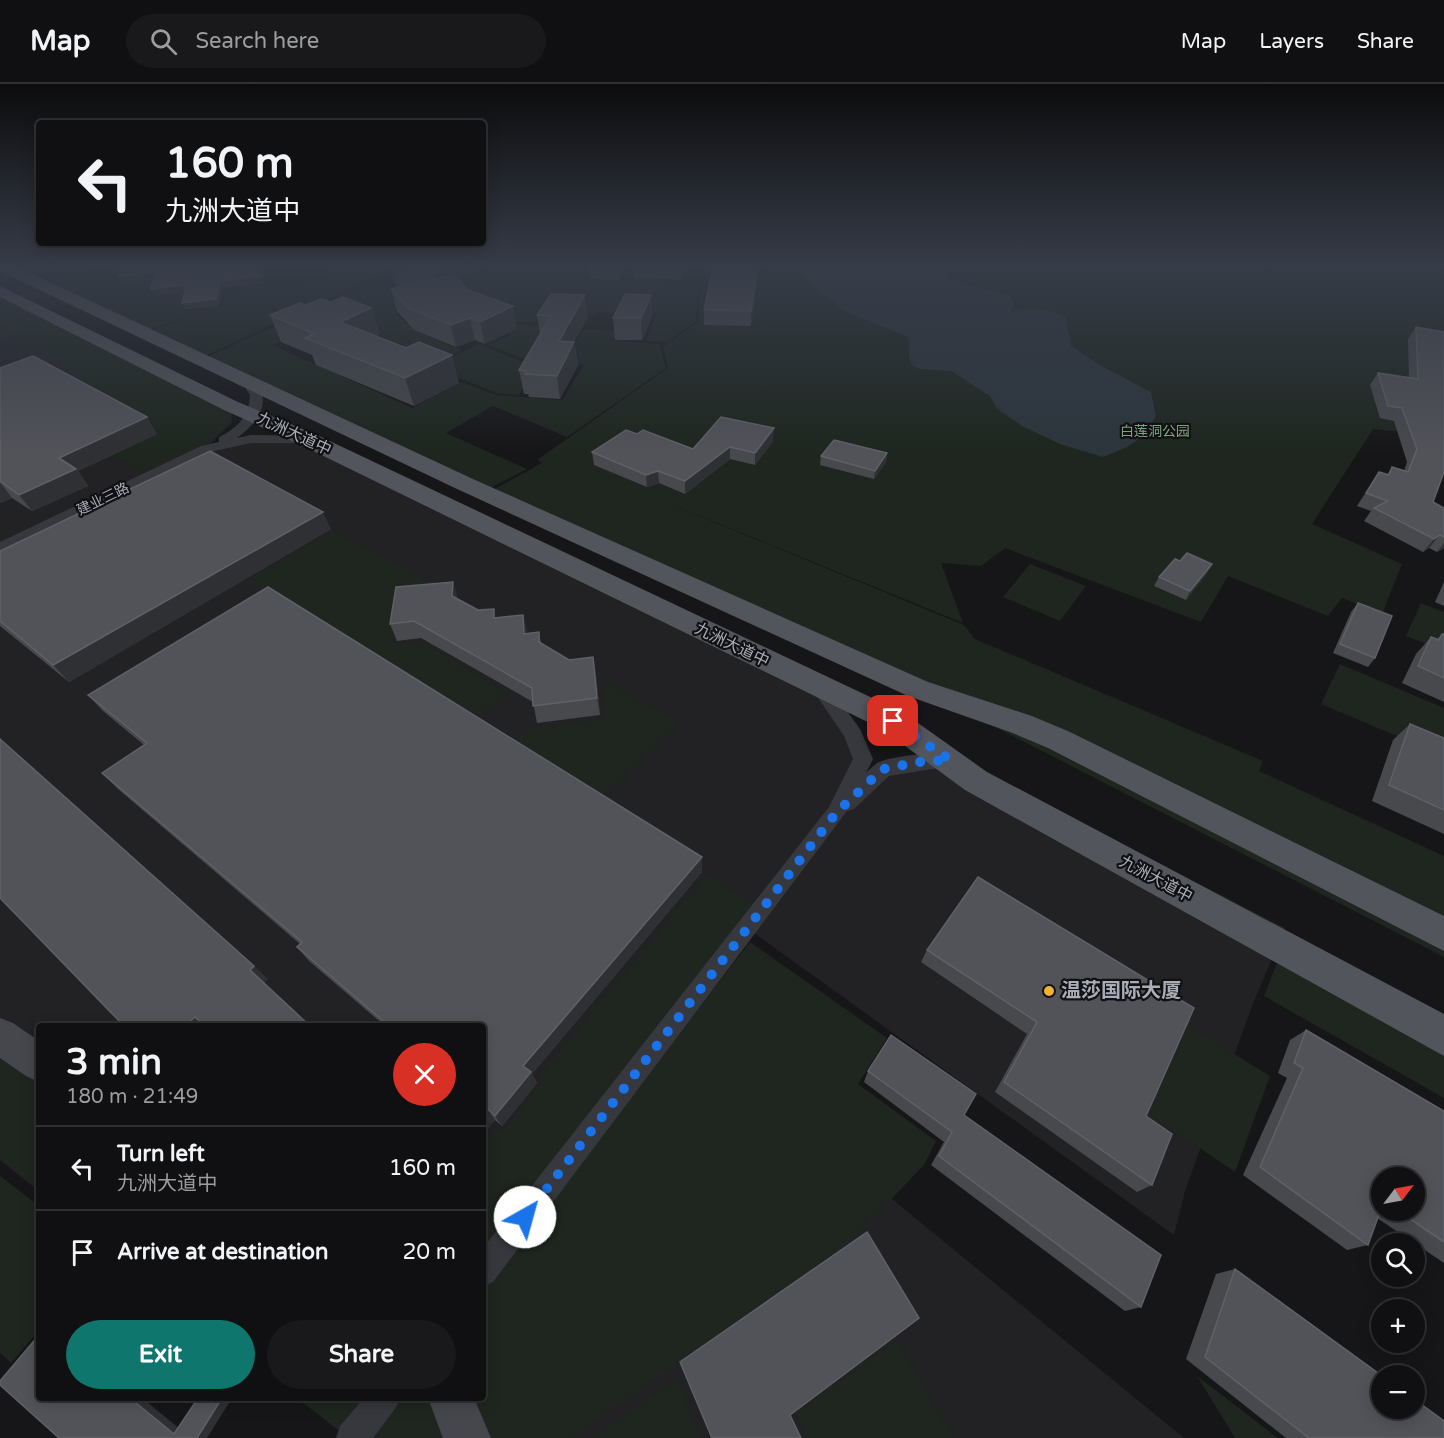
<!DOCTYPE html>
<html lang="en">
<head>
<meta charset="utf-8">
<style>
  body { margin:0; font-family:"Varela Round","Noto Sans SC",sans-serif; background:#19191b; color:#f1f3f6; height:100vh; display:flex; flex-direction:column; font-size:22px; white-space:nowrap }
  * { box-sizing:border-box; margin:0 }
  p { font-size:20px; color:#9c9d9f }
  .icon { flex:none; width:33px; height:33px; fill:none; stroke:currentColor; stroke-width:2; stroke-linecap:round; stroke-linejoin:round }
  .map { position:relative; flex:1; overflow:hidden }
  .panel { position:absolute; left:36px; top:939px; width:450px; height:378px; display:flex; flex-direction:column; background:#101012; border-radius:6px; box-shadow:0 3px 15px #0003,0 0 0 2px #303032 }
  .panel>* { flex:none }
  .hud { position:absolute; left:36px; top:36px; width:450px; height:126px; border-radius:6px; box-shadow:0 3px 15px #0003,0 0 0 2px #303032; background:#101012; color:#f1f3f6; overflow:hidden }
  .needle { width:39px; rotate:58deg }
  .fabs { position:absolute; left:1371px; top:1083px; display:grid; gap:12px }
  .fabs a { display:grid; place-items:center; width:54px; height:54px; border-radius:50%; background:#101012; box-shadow:0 3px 15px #0003,0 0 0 2px #303032; font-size:30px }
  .pin { position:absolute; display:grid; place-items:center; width:51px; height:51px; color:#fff; margin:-26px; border-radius:12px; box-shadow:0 3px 9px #0006 }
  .me { position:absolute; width:66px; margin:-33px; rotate:38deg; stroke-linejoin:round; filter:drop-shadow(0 0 4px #0008) }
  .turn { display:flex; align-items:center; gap:21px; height:126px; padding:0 30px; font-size:27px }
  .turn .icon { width:78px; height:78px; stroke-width:2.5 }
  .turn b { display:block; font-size:42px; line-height:51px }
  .round { display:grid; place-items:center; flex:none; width:63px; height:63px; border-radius:32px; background:#19191b }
  .overview { display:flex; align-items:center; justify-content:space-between; height:102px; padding:0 30px }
  h1 { font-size:36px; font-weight:700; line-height:45px }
  .cta { display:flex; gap:12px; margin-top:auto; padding:12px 30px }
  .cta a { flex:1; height:69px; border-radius:36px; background:#0f766e; color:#fff; font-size:24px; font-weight:700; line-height:69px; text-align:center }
  .cta a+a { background:#19191b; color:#f1f3f6 }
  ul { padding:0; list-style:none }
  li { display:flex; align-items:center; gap:18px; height:84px; padding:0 30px; border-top:2px solid #303032 }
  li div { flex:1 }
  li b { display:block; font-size:22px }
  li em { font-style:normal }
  header { display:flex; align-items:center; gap:36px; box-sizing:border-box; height:84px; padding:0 30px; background:#101012; border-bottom:2px solid #303032 }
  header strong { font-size:28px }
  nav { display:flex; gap:33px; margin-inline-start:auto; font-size:21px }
  .search { width:420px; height:54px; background:#19191b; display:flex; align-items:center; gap:15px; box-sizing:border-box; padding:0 21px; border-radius:33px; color:#9c9d9f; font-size:22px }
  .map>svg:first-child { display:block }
</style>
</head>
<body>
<header>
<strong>Map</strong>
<div class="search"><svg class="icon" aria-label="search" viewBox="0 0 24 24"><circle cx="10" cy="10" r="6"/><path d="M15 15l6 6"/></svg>Search here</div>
<nav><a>Map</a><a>Layers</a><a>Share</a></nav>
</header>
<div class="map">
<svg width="1444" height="1354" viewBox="0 0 1444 1354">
  <rect width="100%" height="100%" fill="#161618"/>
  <polygon fill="#222225" points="0,207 231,322 232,338 206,364 250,355 309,356 818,602 862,675 837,727 883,685 958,676 1285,844 1252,922 1185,1107 1174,1151 747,844 684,926 881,1106 1184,1354 468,1354 483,1314 483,942 39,942 39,978 0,952"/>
  <g fill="#1e261f">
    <polygon points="1,180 93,180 90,188 126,184 121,200 156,196 152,213 187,209 184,227 222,222 226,206 327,194 325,180 396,180 365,198 200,274 145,249 191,232 146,247"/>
    <polygon points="491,180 585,180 583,184 594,185 588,195 625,197 629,187 658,189 656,197 699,198 696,237 667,258 646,257 656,231 597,228 596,231 541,229 535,239 511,237 456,205"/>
    <polygon points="702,180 1444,180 1444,352 1373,345 1312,440 1402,480 1382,530 1342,514 1328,532 1228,492 1201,538 1005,464 981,482 941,479 963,539 658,415 964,541 975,555 1263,677 1259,687 1444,772 1444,873 919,604 487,409 542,379 537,376 668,284 663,263 698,238"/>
    <polygon points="369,199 403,206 415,221 394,226 406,240 428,235 429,253 461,266 413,290 354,265 383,251 354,239 309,244 272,261 412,324 462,298 496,311 562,316 584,281 526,276 488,261 511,251 496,245 508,239 544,243 537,254 576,257 584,245 617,247 613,257 659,260 666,284 567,353 493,322 446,349 527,385 489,405 205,274"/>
    <polygon points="0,209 36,228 0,240"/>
    <polygon points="39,230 227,323 228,339 201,364 146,391 114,371 150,354 151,343 55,291 73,284 0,246 0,243"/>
    <polygon points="479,260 524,278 539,279 519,311 496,309 433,283"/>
    <polygon points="334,446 453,512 399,517 393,560 421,557 507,609 473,637 247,496"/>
    <polygon points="1030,480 1086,502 1060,537 1003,513"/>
    <polygon points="1421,519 1444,528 1444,567 1406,552"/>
    <polygon points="1340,580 1444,624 1444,672 1321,620"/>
    <polygon points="602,595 680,638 600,718 511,662 532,643 605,635"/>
    <polygon points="707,790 756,822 483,1174 483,1058 495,1043 502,1048 542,998 538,993"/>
    <polygon points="1288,851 1444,930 1444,1014 1264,912"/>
    <polygon points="750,858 887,954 858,1000 936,1057 924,1081 851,1157 572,1354 481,1354 464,1314 483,1314 483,1204"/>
    <polygon points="1187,941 1270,992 1235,1088 1148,1029"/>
    <polygon points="0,965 39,991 39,1107 0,1076"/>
    <polygon points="0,1092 39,1122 39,1246 11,1279 0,1269"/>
    <polygon points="897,1256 953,1354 807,1354 796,1331"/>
    <polygon points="1197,1292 1278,1354 1235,1354"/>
    <polygon points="676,1295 701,1354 592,1354"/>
    <polygon points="297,1314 365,1314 338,1346"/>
    <polygon points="385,1314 451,1314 467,1354 353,1354"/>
  </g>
  <path fill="#2c353c" d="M794 180H935C943 184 947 191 954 195 968 203 993 207 1009 211L1014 219 1011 228C1031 223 1048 223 1066 234L1071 262 1098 280 1151 308 1156 332 1145 351 1125 364 1103 373 1060 360 1022 342 997 325 990 312 951 287 920 285 912 281C906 271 912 263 908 253L843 226 803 193Z"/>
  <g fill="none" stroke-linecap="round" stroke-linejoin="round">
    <g fill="#37383d" fill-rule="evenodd">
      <path d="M247 293 251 294C254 299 260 305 262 311 267 327 249 346 237 354L251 351 309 352 316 356 314 359H251L210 368 0 469V458L201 362 219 358V353C238 344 249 332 250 311L241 297Z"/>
      <path d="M819 596 825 597 860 645 873 675 866 689C869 686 873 682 877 679 889 672 943 666 957 671L960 676 957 681 889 692 854 725 847 727 493 1198 483 1203V1164L829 723 853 675 844 652 810 602 813 597Z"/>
      <polygon points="364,1314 400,1314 395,1325 373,1354 336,1354 340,1342"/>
    </g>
    <g fill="#45474d" fill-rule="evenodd">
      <polygon points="0,934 13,939 39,957 39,998 26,992 0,974"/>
      <polygon points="428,1314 474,1314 491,1354 443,1354"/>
    </g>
    <g fill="#53555c" fill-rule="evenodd">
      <polygon points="0,180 11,180 473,395 928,598 1032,632 1070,648 1444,832 1444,867 1048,664 1010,648 908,612 457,405 0,187"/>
      <polygon points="0,202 238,318 317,351 904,629 987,688 1444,930 1444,972 965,706 882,645 301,361 224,326 0,213"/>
    </g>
  </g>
  <g fill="#47494d" fill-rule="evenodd">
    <polygon points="486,180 460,197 468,206 517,244 485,260 475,256 456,263 414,246 397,227 391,205 398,203 396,203 389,182"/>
    <polygon points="588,180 628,180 620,196 590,195"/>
    <polygon points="633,180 688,180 681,196 634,193"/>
    <polygon points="758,180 758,193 751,242 704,241 704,226"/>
    <polygon points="651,211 652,233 642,256 615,256 613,234"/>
    <polygon points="331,218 371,224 380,251 376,252 459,299 414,322 316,281 312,271 281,258 270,231"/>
    <polygon points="537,231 588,233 574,258 578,281 560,315 529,313 528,310 524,310 519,286 540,250"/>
    <polygon points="1416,243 1444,248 1444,390 1443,390 1433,418 1444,424 1444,464 1437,468 1429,464 1423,468 1364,437 1371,427 1357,422 1379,388 1387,391 1392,383 1404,387 1407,378 1394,337 1380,334 1370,301 1378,289 1409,294 1408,255"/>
    <polygon points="0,284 157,350 78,387 88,402 32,427 12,414 0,419"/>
    <polygon points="773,357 755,381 730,375 685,410 659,399 647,403 594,381 592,368 693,365"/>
    <polygon points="887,369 886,378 874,395 820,381 821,372"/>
    <polygon points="331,445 69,598 0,542 0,467"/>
    <polygon points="1180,477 1212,480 1207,489 1186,516 1154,502 1159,493"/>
    <polygon points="1444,498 1444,522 1435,518"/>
    <polygon points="458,515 458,516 478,526 496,534 523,531 527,549 539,548 541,560 569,576 593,573 596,590 600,631 537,639 533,618 421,554 397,557 390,540"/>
    <polygon points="1358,519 1375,574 1368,583 1333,569 1351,528"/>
    <polygon points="1442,550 1444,550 1444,618 1402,599 1416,570 1431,553 1437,555"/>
    <polygon points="88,611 702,788 532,990 537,999 502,1042 495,1036 483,1050 483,942 385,942 309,877 297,863 300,860 118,705 102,689 144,661 103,627"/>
    <polygon points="1410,640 1444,654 1444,750 1372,717 1393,656"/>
    <polygon points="978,793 1152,1101 1137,1108 995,1008 1027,950 921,878 927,866"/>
    <path d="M1306 946 1444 1027V1179L1377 1134 1368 1161 1347 1166 1243 1091 1287 994 1278 989 1290 956ZM1382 1094 1414 1126H1382Z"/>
    <polygon points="868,987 964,1031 1141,1223 1125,1227 931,1081 944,1058 864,998"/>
    <polygon points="1235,1185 1444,1354 1286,1354 1186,1275 1216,1190"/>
  </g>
  <g fill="#2f3033">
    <polygon points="90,180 127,180 128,182 93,186"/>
    <polygon points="262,180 266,180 264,200 223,204 219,222 185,226 182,219 220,197"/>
    <polygon points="449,180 486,180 440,211 435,189"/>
    <polygon points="618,180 628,180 620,196"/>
    <polygon points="681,180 688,180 681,196"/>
    <polygon points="758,180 758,193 751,242 751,227"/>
    <polygon points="156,188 159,195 122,199 118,192"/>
    <polygon points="187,200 190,208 154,212 150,205"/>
    <polygon points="585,211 588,233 562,280 559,257"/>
    <polygon points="651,211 652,233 642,256 641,234"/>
    <polygon points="513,222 517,244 485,260 480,238"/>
    <polygon points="371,224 380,251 349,265 340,238"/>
    <polygon points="470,234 475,256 456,263 451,241"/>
    <polygon points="574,258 578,281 560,315 557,292"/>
    <polygon points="452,271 459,299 414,322 405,294"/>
    <polygon points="147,333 157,350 78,387 88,402 32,427 19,411 59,374"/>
    <polygon points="774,344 773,357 755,381 755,369"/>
    <polygon points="730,363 730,375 685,410 685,397"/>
    <polygon points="887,369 886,378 874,395 875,387"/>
    <polygon points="658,387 659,399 647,403 646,391"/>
    <polygon points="0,398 12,414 0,419"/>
    <polygon points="323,428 331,445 69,598 53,581"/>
    <polygon points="1440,451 1429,464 1423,468 1434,455"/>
    <polygon points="1444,459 1444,464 1437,468"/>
    <polygon points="1212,480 1207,489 1186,516 1190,507"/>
    <polygon points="453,498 458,515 457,529 452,512"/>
    <polygon points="523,531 527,548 528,567 524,550"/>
    <polygon points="593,573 596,590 600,631 597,614"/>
    <polygon points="702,773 702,788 532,990 537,999 502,1042 495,1032 523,982"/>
    <polygon points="254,882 268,895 264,899 250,886"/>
    <polygon points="195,933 207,942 185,942"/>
    <polygon points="488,1025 495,1036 483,1050 483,1031"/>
    <polygon points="130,1314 142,1314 186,1350 174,1350"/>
    <polygon points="222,1314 232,1314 207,1354 197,1354"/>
  </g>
  <g fill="#525359" stroke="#5f6168" stroke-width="1.5">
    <polygon points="123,180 262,180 261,192 220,197 216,215 182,219 187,200 150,205 156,188 118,192"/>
    <polygon points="392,180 449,180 435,189 389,182"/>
    <polygon points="714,180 758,180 751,227 704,226"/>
    <polygon points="453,191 468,206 513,222 480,238 470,234 451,241 408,224 391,205"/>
    <polygon points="551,210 585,211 559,257 574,258 557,292 525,290 526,287 519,286 551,232 537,231"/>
    <polygon points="625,210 651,211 641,234 613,234"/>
    <polygon points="343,213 371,224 340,238 406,264 419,258 452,271 405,294 305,254 315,250 270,231 300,219 306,221 321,215 331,218"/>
    <polygon points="1416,243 1444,248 1444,388 1433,418 1444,424 1444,453 1440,451 1434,455 1374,424 1388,417 1366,409 1379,388 1389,391 1392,383 1408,388 1417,365 1402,324 1388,322 1378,289 1418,295"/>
    <polygon points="33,272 147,333 59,374 76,385 19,411 0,397 0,284"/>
    <polygon points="721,333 774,344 755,369 730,363 685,397 658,387 646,391 592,368 626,346 637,350 643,346 693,365"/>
    <polygon points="834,356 887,369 875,387 821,372"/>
    <polygon points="210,367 323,428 53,581 0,537 0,467"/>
    <polygon points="1187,469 1212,480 1190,507 1159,493 1175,475 1180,477"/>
    <polygon points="453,498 452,512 478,526 494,525 494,534 523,531 524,550 539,548 539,558 569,576 593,573 597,614 533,622 532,604 414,537 390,540 396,503"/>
    <polygon points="268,503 702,773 523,982 531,988 495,1032 488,1025 483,1031 483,942 389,942 297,863 302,858 102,689 147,659 88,611"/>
    <polygon points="1358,519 1392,532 1375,574 1340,560"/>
    <polygon points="1442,550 1444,550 1444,594 1418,582 1431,553 1439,556"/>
    <polygon points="1410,640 1444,654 1444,726 1389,701"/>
    <polygon points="0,655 254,882 250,886 310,942 204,942 195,933 185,942 124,942 0,814"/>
    <polygon points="978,793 1194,924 1146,1032 1172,1050 1152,1101 1004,998 1037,938 927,866"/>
    <polygon points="1306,946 1444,1027 1444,1158 1397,1126 1414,1126 1414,1094 1382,1094 1382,1122 1368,1161 1260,1083 1303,984 1294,979"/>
    <polygon points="891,951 976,1010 964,1031 1161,1171 1141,1223 939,1072 952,1048 868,987"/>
    <polygon points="867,1148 919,1234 790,1331 801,1354 712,1354 680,1278"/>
    <polygon points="1235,1185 1382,1292 1382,1324 1414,1324 1414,1315 1444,1337 1444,1354 1309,1354 1205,1273"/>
    <polygon points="38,1252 39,1253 39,1314 130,1314 174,1350 198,1314 222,1314 197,1354 59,1354 0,1301 0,1297"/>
  </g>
  <linearGradient id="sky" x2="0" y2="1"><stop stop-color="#0c0c0d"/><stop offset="0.49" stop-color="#363c48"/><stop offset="1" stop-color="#363c48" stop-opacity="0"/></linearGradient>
  <rect width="1444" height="370" fill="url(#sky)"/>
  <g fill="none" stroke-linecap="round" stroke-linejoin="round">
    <polyline stroke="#1a73e8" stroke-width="10" stroke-dasharray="0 18" points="525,1133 836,729 883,685 920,678 950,676 893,637"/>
  </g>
  <circle fill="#f2b134" stroke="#111113" stroke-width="2" cx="1049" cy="907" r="6"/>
  <g text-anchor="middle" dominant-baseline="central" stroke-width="4.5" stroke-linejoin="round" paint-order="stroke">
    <g font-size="14" fill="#7fa381" stroke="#111113">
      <text x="1155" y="347">白莲洞公园</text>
    </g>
    <g font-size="14" fill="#a8adb8" stroke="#111113">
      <text transform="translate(103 415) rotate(-26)">建业三路</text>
    </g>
    <g font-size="16" fill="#a8adb8" stroke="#111113">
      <text transform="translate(294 350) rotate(25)">九洲大道中</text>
      <text transform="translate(732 561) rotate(26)">九洲大道中</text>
      <text transform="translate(1156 795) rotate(28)">九洲大道中</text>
    </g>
    <g font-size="20" font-weight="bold" fill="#a8adb8" stroke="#111113" text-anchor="start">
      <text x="1061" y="907">温莎国际大厦</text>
    </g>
  </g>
</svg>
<div class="fabs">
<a><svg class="needle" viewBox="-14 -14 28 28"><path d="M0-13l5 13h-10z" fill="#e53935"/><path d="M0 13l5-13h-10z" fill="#9c9d9f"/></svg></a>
<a><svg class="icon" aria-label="search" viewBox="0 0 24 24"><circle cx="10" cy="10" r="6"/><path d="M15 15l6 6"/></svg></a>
<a>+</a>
<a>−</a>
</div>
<div class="pin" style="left:893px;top:637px;background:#d93025"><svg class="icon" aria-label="arrive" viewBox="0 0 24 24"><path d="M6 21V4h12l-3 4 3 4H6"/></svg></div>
<svg class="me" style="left:525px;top:1133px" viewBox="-20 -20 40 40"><circle r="19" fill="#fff"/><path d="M0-13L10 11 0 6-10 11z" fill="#1a73e8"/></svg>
<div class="hud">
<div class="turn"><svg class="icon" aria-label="left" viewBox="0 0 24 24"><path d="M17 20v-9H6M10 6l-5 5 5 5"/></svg><div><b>160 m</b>九洲大道中</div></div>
</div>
<section class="panel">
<div class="overview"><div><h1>3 min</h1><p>180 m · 21:49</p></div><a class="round" style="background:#d93025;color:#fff"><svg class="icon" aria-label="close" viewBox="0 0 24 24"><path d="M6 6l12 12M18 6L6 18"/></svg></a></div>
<ul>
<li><svg class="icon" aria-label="left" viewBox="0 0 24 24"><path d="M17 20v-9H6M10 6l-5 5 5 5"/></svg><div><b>Turn left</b><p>九洲大道中</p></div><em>160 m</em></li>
<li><svg class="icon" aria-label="arrive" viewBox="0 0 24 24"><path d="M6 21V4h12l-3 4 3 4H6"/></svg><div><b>Arrive at destination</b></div><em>20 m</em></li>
</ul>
<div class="cta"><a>Exit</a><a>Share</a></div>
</section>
</div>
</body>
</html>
